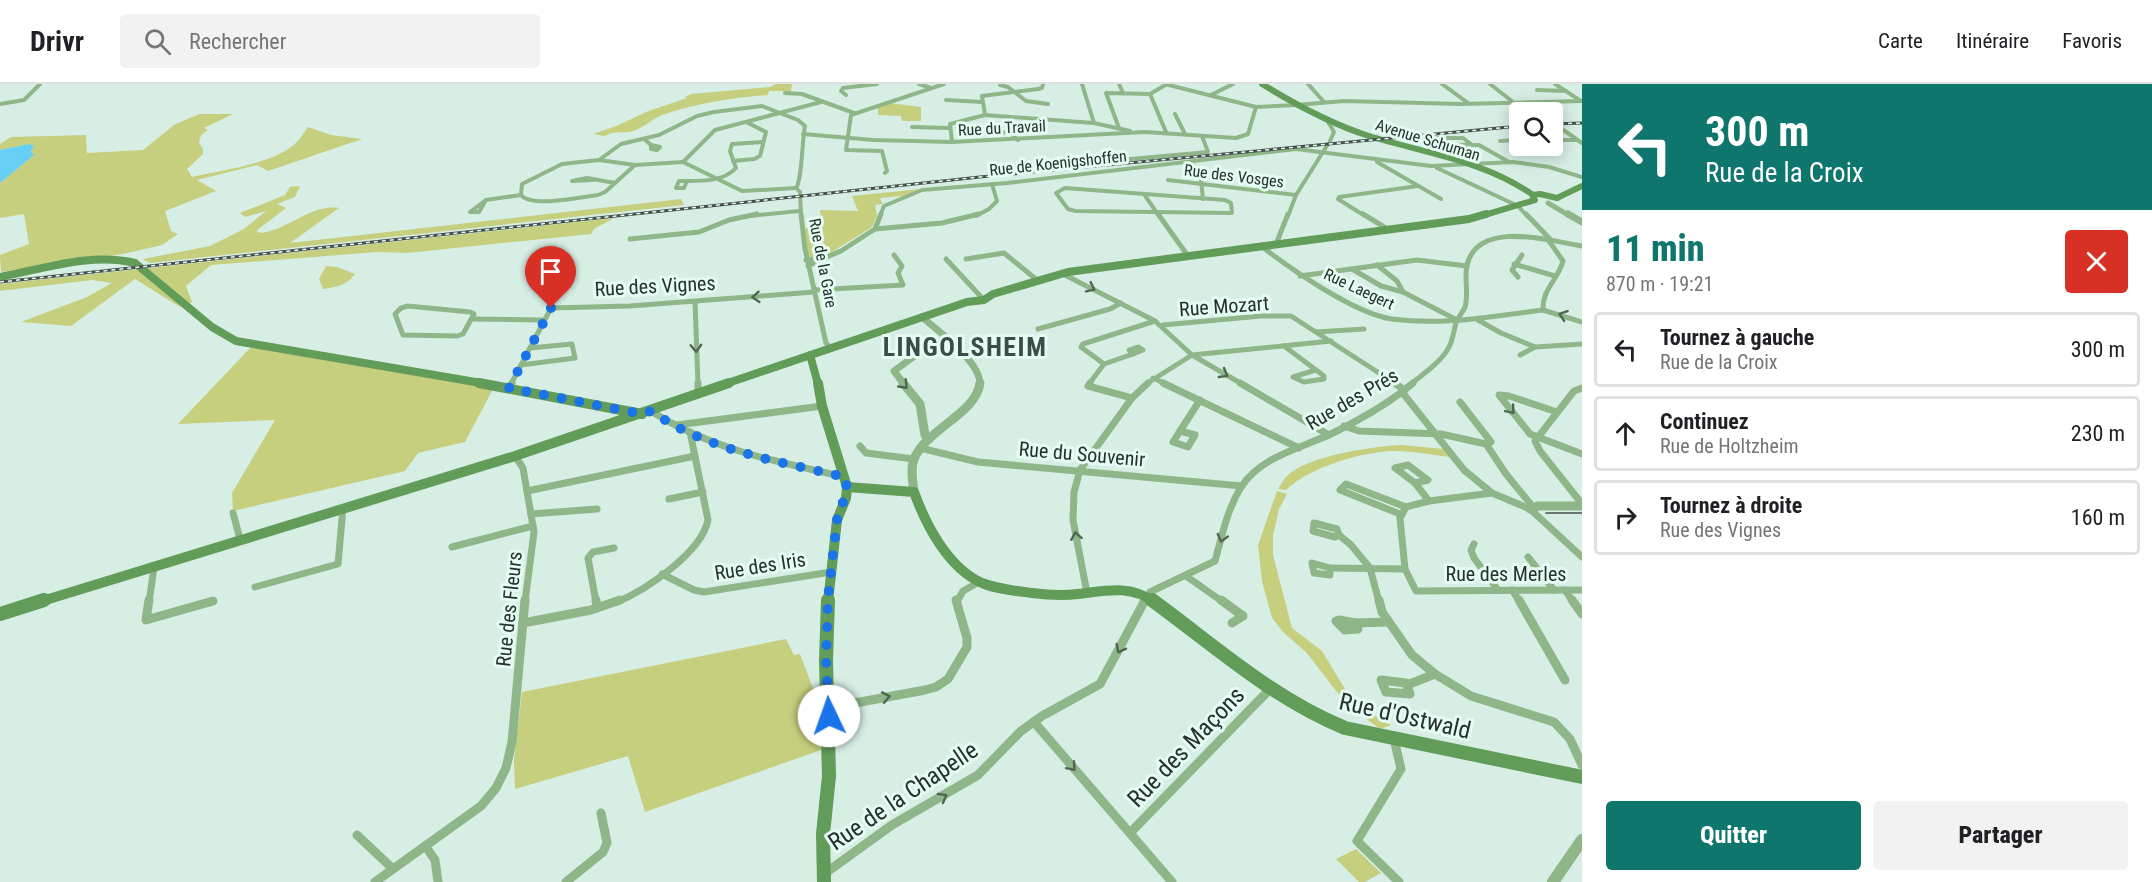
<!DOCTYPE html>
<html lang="fr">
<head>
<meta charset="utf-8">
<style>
  body { margin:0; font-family:"Roboto Condensed",sans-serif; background:#f2f2f2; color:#202124; height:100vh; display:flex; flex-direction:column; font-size:22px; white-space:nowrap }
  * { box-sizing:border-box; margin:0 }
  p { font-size:20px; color:#757577 }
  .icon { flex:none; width:33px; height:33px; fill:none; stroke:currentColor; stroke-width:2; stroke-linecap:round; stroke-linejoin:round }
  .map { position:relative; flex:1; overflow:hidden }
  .details { display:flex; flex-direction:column; background:#fff; width:570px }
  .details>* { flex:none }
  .top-card { background:#0f766e; color:#fff; overflow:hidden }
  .tools { position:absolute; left:1509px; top:18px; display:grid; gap:12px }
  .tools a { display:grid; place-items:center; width:54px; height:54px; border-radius:6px; background:#fff; box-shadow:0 3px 15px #0003; font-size:30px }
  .pin { position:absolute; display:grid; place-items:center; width:51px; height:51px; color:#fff; margin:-62px -26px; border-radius:50% 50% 50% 0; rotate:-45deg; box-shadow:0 0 6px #0007 }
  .pin .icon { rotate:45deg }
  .me { position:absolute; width:66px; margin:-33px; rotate:357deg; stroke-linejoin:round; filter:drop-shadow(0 0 4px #0008) }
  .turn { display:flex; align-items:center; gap:21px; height:126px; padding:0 24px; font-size:27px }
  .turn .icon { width:78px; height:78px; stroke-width:2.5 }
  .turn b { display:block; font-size:42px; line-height:51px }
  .round { display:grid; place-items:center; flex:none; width:63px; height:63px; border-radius:6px; background:#f2f2f2 }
  .summary { display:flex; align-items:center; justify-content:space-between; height:102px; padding:0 24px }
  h1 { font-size:36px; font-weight:800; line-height:45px; color:#0f766e }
  .cta { display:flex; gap:12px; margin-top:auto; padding:12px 24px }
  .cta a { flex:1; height:69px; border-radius:6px; background:#0f766e; color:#fff; font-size:24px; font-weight:800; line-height:69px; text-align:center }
  .cta a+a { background:#f2f2f2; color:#202124 }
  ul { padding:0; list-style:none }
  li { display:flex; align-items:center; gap:18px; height:75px; margin:0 12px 9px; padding:0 12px; border:3px solid #e0e0e0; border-radius:6px }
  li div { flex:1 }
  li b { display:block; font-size:22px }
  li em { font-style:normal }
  header { display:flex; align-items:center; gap:36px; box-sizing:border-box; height:84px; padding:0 30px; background:#fff; border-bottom:2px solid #e0e0e0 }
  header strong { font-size:28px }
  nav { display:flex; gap:33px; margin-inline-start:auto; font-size:21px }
  .search { width:420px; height:54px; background:#f2f2f2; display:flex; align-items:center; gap:15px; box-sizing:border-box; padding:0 21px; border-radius:6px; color:#757577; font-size:22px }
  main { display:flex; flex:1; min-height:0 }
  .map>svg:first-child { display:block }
</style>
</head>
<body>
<header>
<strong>Drivr</strong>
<div class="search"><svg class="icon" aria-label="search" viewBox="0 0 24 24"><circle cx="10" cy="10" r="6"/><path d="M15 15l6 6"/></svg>Rechercher</div>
<nav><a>Carte</a><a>Itinéraire</a><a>Favoris</a></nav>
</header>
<main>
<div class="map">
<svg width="1582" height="798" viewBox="0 0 1582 798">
  <rect width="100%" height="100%" fill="#d7eee4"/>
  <g fill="#c6cf7d">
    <path d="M776 0H792L791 7H769L768 11C731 14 697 19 662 31 652 35 643 44 633 47 623 50 614 46 605 52L593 50 619 41 646 28 687 14 685 13 691 10 770 3Z"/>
    <polygon points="889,19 921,23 921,37 902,37 901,32 878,31 878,22"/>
    <path d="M199 30H233L204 44 208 46 201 51 199 59 203 65V70L187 85 192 93C222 86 275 80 297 58 301 54 304 48 308 43L331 51 362 55 268 87 257 81 197 96 216 107 165 127 171 147 178 150 162 161 123 170 1 188 0 171 29 160 24 130 0 134V99L33 71 29 60 0 66V60L11 53 86 51 87 69 143 66 174 41Z"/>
    <path d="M300 102 295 113 277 120 286 124 256 147 261 149C288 146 311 120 339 124L290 159 681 115 684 121 150 179 143 175 210 162 244 145 266 127 245 133 240 129 285 111 290 103Z"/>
    <polygon points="920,105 903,112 880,114 883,120 875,121 877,132 872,143 827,171 808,174 805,144 822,144 814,142 814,138 821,137 820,126 858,127 852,112"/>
    <polygon points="614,134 594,145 591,150 407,169 377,168 211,181 186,202 192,218 180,223 135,195 71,242 21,238 87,213 112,199 92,196 0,207 0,200"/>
    <path d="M326 182 337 183 355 190C347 201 337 203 323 205L319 195Z"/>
    <polygon points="252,262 313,271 493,305 465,358 418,369 405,387 233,427 232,409 275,336 178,340"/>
    <path d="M1402 361 1444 365 1450 373C1432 371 1413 367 1394 367 1361 368 1310 383 1286 406L1278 405C1281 401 1283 396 1286 393 1305 372 1374 362 1402 361Z"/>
    <polygon points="1277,407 1287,410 1279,425 1273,452 1273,471 1292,544 1322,567 1345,605 1362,624 1391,641 1380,645 1354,626 1337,608 1306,568 1284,549 1272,534 1262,497 1258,461"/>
    <polygon points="786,555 794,571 800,570 818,618 821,666 645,728 628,672 515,705 514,676 522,608"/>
    <polygon points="1356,765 1381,789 1365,798 1359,798 1336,775"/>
  </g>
  <polygon fill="#68cff4" points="29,60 34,62 31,67 34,71 0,99 0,66"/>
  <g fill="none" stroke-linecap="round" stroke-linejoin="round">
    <g stroke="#8fb689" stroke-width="4">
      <polyline points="919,0 931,4"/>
      <polyline points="1082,0 1094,39"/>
      <polyline points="1119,0 1123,9"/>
      <polyline points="1165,0 1256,23 1298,21"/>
      <polyline points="1308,0 1324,18"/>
      <polyline points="1442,0 1468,19"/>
      <polyline points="1490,0 1513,18"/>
      <polyline points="1555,0 1581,17"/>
      <polyline points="1000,1 1008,3 1026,17 1048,20"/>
      <polyline points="1537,6 1566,7"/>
      <polyline points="785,9 802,10 854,29"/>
      <polyline points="846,11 841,7 843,4 877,0"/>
      <polyline points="1211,11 1233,0"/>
      <polyline points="946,16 982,18"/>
      <polyline points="1528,18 1540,28"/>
      <polyline points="0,20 24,16 40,0"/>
      <polyline points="1296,21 1344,17 1460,20 1582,17"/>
      <polyline points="1175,30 1185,50"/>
      <polyline points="985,31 1094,39 1130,47"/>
      <polyline points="1327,36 1334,48 1330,57"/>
      <polyline points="1552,38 1582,59"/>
      <polyline points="912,43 949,44"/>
      <polyline points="1119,44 1106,9 1150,10"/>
      <polyline points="1002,48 1012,50 1018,56"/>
      <polyline points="1166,48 1150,10 1167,0"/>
      <polyline points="803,50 873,56 952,58 1145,48 1236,54 1248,50 1256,23"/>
      <polygon points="1419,54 1463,54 1472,61 1424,60"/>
      <polyline points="644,55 651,61"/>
      <polyline points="1552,56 1577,56"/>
      <polyline points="1508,57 1500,57 1520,56"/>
      <polyline points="952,58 950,40 985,31 982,12 1038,5 1042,4 1043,0"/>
      <polygon points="651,61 660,63 657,66 651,65"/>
      <polyline points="1472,61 1479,61 1509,78"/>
      <polyline points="1542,62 1549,67"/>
      <polyline points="599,76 635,81 683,78 742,107 796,104"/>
      <polyline points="733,77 754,75 760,72 766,48 746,38"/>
      <polyline points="683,78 715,46 821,18"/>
      <polyline points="1377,78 1441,115"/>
      <polyline points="1189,79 1200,86 1203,115"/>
      <path d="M635 81 605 108 598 111C582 113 531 124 521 111L522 100 562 80 599 76 621 60 659 51 697 32 714 28 762 22 798 36 805 42C802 56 802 97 796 104"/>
      <polyline points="1053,82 1208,68 1202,52"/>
      <polyline points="1437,84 1518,122 1527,132"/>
      <polyline points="885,89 887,87 882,67 846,66 851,31 944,0"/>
      <polyline points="593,96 572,97 587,94 615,99"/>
      <polyline points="1168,96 1296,111"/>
      <polygon points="679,97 687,97 684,104 676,104"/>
      <path d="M687 97C704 97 724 97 736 84L730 67 732 60 763 58"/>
      <polyline points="796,104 800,108 801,132"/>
      <polygon points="1065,104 1225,116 1231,119 1232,129 1075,127 1068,125 1056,109"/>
      <polyline points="1144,110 1159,132"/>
      <polygon points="486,116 479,128 470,128"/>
      <polyline points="486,116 521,111"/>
      <polyline points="750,132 799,127"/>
      <polyline points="880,132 884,122 922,106 1007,99 1296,65 1431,82 1513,78 1549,83 1582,93"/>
      <polyline points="976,132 989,125 997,117 992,100"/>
      <polyline points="1288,132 1296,111 1328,60"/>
      <polyline points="1365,132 1338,115 1339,113 1418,102"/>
    </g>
    <g stroke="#8fb689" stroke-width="5">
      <polyline points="801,130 805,165 826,259 831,264"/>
      <polyline points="1158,130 1188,172"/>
      <polyline points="1363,130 1389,146"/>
      <polyline points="1526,130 1550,155"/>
      <polyline points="875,145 942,139 979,130"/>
      <polyline points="630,155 699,148 729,136 757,130"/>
      <polyline points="1276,160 1288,130"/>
      <path d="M1261 162C1291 185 1355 230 1392 235 1443 242 1493 232 1543 226 1542 205 1558 196 1563 177L1549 157"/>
      <polyline points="822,175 841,167 875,145 881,130"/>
      <polyline points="946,175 984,216"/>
      <polyline points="966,175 1004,169 1037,196"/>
      <polyline points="806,176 822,175 808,182"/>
      <polyline points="1514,180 1555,192"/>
      <polyline points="1377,181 1397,197 1403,208 1457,236"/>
      <polyline points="1352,185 1381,202 1403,208"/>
      <polyline points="1061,189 1155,237 1192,271 1242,300"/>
      <polyline points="1300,192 1417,176 1467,182"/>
      <polyline points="1518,193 1512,186 1522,171"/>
      <polyline points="814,206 903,201 898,189 902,182 894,171"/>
      <polyline points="695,218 698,300"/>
      <polygon points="408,222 470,228 474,230 463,250 457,252 403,251 395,230 401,224"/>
      <polyline points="1543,226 1582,238"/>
      <polyline points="472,235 544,236"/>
      <polyline points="1478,236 1501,249 1535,263 1582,260"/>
      <polyline points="1163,241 1261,232 1291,232 1396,300"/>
      <polyline points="1038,245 1110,225 1121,219"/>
      <polyline points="1316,248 1364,245"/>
      <polyline points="1284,262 1316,286"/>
      <polygon points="1138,263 1143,266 1133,270 1129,266"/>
      <polyline points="1520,271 1535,263"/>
      <polyline points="1104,280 1133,270"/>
      <polyline points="521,281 575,274 572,260 530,264"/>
      <polygon points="1316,286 1324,292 1324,295 1304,298 1293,293"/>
      <polyline points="1153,294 1166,300"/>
      <polyline points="511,300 551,224 630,222 814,208"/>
      <polyline points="1089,300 1104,280 1081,263 1083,260 1155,237"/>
      <polyline points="1146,300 1192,271 1331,257"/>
      <path d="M1411 300C1424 289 1443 277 1450 261 1453 254 1454 246 1456 239 1458 233 1463 228 1465 223 1469 210 1464 194 1467 181 1478 135 1550 157 1582 162"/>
    </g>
    <g stroke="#8fb689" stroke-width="7">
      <polyline points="698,299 698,311"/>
      <polyline points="1090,299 1088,302 1132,314"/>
      <polyline points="1163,299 1299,364"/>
      <polyline points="1240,299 1329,351"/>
      <polyline points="1394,299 1405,306"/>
      <polyline points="509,304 512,299"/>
      <polyline points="1582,304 1574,307 1535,357 1540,367 1582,420"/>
      <polyline points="1402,308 1464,386 1492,409 1530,425 1582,473"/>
      <polyline points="1460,318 1491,358 1486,360"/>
      <path d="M651 327C710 365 777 378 845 393"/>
      <polyline points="1557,328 1509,312 1499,311 1530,350 1582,370"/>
      <polyline points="677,341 822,322"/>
      <polyline points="1344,342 1359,347 1441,350 1486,360 1506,390 1533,423"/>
      <polygon points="1180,347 1195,351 1188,363 1173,358"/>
      <polyline points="1180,347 1200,316"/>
      <polyline points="860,362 866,369 914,375"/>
      <polyline points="920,364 978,378 1242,402"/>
      <polyline points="515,372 523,384 534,448 525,518"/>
      <polygon points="1408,381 1428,396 1415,399 1395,384"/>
      <polyline points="1415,399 1429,417"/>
      <polyline points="527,407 695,372"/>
      <polyline points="669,415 703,408"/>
      <polyline points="233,429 240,455"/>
      <polyline points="531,430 597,425"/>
      <polyline points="1400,430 1340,406 1346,400 1406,423"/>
      <polygon points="1314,439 1337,445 1339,451 1335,453 1313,447"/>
      <polyline points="1339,451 1351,461 1370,484 1379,518"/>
      <polyline points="1474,460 1471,466 1474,474 1498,506"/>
      <polyline points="452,463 533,442"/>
      <polyline points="1528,473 1554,506"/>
      <polygon points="1312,479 1330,484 1330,491 1314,489"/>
      <polyline points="1330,484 1405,485 1400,434 1406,423 1429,417 1492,409"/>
      <polyline points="1405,485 1416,507 1582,506"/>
      <polyline points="662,490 694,506 704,508 831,488"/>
      <polyline points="1186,492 1223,518"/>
      <polyline points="255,503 338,480 343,424"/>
      <polyline points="1512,506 1520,518"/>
      <polyline points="1565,506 1573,518"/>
      <polyline points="1087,509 1073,436 1074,408 1080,386 1132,314 1148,299"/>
      <polyline points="149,518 154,484 152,482"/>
      <polyline points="210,518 213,517"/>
      <polyline points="596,518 588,474 593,468 614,464"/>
      <path d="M617 518C646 506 702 468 708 436L690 348"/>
      <polyline points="957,518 963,507 979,498"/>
      <path d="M1145 518 1150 508 1215 477C1222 452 1227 426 1241 403 1262 371 1303 364 1335 348 1361 335 1391 318 1413 299"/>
    </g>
    <g stroke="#8fb689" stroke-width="9">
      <polyline points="149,516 146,536 213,517"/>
      <polyline points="596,516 597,524"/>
      <polyline points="1221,516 1243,532 1232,539"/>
      <polyline points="1379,516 1382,528 1412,571 1435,590 1471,612 1554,638 1570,655 1582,681"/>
      <polyline points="1519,516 1565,596"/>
      <polyline points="1572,516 1582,530"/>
      <polygon points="1339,536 1356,539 1358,545 1345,546 1336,537"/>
      <polyline points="523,539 591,526 620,516"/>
      <polyline points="1356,539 1388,538"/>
      <polygon points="1381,596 1406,599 1410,610 1386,608"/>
      <polyline points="1407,601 1435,590"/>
      <polyline points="828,624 925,606 936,603 948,595 967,563 967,554 956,516"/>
      <polyline points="1034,638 1172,798"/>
      <polyline points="1394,655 1401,685 1357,757 1399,798"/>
      <polyline points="1130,749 1270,605"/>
      <polyline points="357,751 393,785"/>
      <polyline points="426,763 435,776 438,798"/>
      <polyline points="824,790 892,741 978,691 1021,647 1042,632 1100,600 1145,516"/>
      <polyline points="375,798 481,722 496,704 506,684 512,658 525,516"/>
      <polyline points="566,798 603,768 607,759 601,729"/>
    </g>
    <polyline stroke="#8fb689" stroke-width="5" points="1548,119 1570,132"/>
    <g stroke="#8fb689" stroke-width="7">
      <polyline points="1568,130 1582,138"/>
      <path d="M922 233C939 248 980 277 980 300"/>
      <polyline points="904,300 894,287 916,271 946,255"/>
    </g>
    <g stroke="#8fb689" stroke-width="9">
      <polyline points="903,299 920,320 925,351 929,355"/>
      <path d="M914 408C913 398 910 386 914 375 926 345 976 330 980 299"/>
      <polyline points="1530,425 1538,422 1582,422"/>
    </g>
    <polyline stroke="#8fb689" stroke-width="12" points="1553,798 1582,756"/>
    <g stroke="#619c58" stroke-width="6">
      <path d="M1262 0C1296 21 1331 40 1369 52 1425 69 1485 77 1533 111"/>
      <polyline points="1533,114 1533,111 1540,110 1557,114"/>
      <polyline points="1557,114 1582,102"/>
      <polyline points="1481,132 1535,116"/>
    </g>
    <g stroke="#619c58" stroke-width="8">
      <path d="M0 193C43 185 92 168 135 179L212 243 236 257 487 300"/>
      <polyline points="810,271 818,300"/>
      <polyline points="725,300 967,218 984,216 993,210 1068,188 1469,135 1486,130"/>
    </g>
    <g stroke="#619c58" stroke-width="10">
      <polyline points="479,299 642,330"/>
      <polyline points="818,299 822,322 847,403 846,414 837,436 828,518"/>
      <path d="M847 403 914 408C926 441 948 484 982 499 997 505 1015 507 1032 509 1047 511 1063 512 1078 510 1105 507 1130 500 1154 518"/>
      <polyline points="39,518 515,372 729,299"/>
    </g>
    <g stroke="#619c58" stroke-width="14">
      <path d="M1152 516C1215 562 1272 614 1345 644L1582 693"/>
      <polyline points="0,530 44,516"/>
      <polyline points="824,798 823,750 829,692 826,576 828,516"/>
    </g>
    <polyline stroke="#45504b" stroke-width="1.5" points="1546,429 1582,429"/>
    <defs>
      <g id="rail">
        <polyline points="1552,40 1582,39"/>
        <polyline points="0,198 980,93 1520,42"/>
      </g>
    </defs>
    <use href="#rail" stroke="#45504b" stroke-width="3"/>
    <use href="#rail" stroke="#e4fcf2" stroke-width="1.5" stroke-dasharray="4" stroke-linecap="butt"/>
  </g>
  <defs><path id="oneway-chevron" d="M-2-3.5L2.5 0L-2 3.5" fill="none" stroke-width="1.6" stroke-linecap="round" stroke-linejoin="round" transform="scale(1.5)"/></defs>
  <g stroke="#516651">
    <use href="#oneway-chevron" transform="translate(1091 204) rotate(26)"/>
    <use href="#oneway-chevron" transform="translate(756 213) rotate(175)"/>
    <use href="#oneway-chevron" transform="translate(1563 231) rotate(-161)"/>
    <use href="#oneway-chevron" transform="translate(696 264) rotate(88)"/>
    <use href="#oneway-chevron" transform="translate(1224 290) rotate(30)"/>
    <use href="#oneway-chevron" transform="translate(904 301) rotate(46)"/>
    <use href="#oneway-chevron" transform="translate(1511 326) rotate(50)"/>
    <use href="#oneway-chevron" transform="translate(1076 452) rotate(-100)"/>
    <use href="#oneway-chevron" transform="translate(1222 454) rotate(105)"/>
    <use href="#oneway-chevron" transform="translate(1120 565) rotate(117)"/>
    <use href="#oneway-chevron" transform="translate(886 613) rotate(-11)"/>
    <use href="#oneway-chevron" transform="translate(1072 683) rotate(49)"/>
    <use href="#oneway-chevron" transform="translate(943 713) rotate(-29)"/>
  </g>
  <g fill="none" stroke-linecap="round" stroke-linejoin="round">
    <path stroke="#1a73e8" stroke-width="10" stroke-dasharray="0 18" d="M551 224 509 304 642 330 651 327C706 366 780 378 845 393L847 406 837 436 828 514 826 576 829 632"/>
  </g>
  <g text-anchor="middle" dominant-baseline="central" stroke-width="6" stroke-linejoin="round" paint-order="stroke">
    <g font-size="16" fill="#27302c" stroke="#e4fcf2">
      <text transform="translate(1002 44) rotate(-3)">Rue du Travail</text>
      <text transform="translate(1428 56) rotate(17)">Avenue Schuman</text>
      <text transform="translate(1058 79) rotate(-6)">Rue de Koenigshoffen</text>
      <text transform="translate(1234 92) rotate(7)">Rue des Vosges</text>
      <text transform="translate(823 179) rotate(79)">Rue de la Gare</text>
      <text transform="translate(1359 205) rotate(25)">Rue Laegert</text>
    </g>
    <g font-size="20" fill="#27302c" stroke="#e4fcf2">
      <text transform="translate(655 202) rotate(-3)">Rue des Vignes</text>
      <text transform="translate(1224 222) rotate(-4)">Rue Mozart</text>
      <text transform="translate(1352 315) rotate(-30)">Rue des Prés</text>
      <text transform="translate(1082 370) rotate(5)">Rue du Souvenir</text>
      <text transform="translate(760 482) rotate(-9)">Rue des Iris</text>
      <text x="1506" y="490">Rue des Merles</text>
      <text transform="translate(509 525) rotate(-84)">Rue des Fleurs</text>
    </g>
    <g font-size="24" fill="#27302c" stroke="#e4fcf2">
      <text transform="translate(1405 632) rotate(13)">Rue d'Ostwald</text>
      <text transform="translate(1186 663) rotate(-46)">Rue des Maçons</text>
      <text transform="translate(903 712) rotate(-34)">Rue de la Chapelle</text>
    </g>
    <g font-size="26" font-weight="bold" letter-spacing="1.5" fill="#3a4d46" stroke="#e4fcf2">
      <text x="965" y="263">LINGOLSHEIM</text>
    </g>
  </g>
</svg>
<div class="tools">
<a><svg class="icon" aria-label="search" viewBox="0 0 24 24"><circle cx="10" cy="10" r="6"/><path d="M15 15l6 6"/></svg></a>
</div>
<div class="pin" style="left:551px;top:224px;background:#d93025"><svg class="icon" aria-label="arrive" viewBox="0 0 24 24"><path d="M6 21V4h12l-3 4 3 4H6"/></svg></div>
<svg class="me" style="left:829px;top:632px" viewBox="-20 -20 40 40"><circle r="19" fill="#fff"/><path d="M0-13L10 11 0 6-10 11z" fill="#1a73e8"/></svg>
</div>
<section class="details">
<div class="top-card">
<div class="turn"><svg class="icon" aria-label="left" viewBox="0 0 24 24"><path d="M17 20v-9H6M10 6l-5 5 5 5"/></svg><div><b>300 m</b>Rue de la Croix</div></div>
</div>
<div class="summary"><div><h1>11 min</h1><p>870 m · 19:21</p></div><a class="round" style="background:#d93025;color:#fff"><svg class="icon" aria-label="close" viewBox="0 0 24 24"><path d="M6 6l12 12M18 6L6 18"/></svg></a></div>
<ul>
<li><svg class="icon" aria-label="left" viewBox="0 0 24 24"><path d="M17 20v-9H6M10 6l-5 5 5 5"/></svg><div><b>Tournez à gauche</b><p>Rue de la Croix</p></div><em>300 m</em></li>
<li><svg class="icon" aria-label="ahead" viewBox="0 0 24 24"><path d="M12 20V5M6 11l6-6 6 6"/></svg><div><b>Continuez</b><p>Rue de Holtzheim</p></div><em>230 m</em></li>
<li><svg class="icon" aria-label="right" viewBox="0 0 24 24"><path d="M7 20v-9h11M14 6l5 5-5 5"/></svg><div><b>Tournez à droite</b><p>Rue des Vignes</p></div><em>160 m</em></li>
</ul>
<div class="cta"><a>Quitter</a><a>Partager</a></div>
</section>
</main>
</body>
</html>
